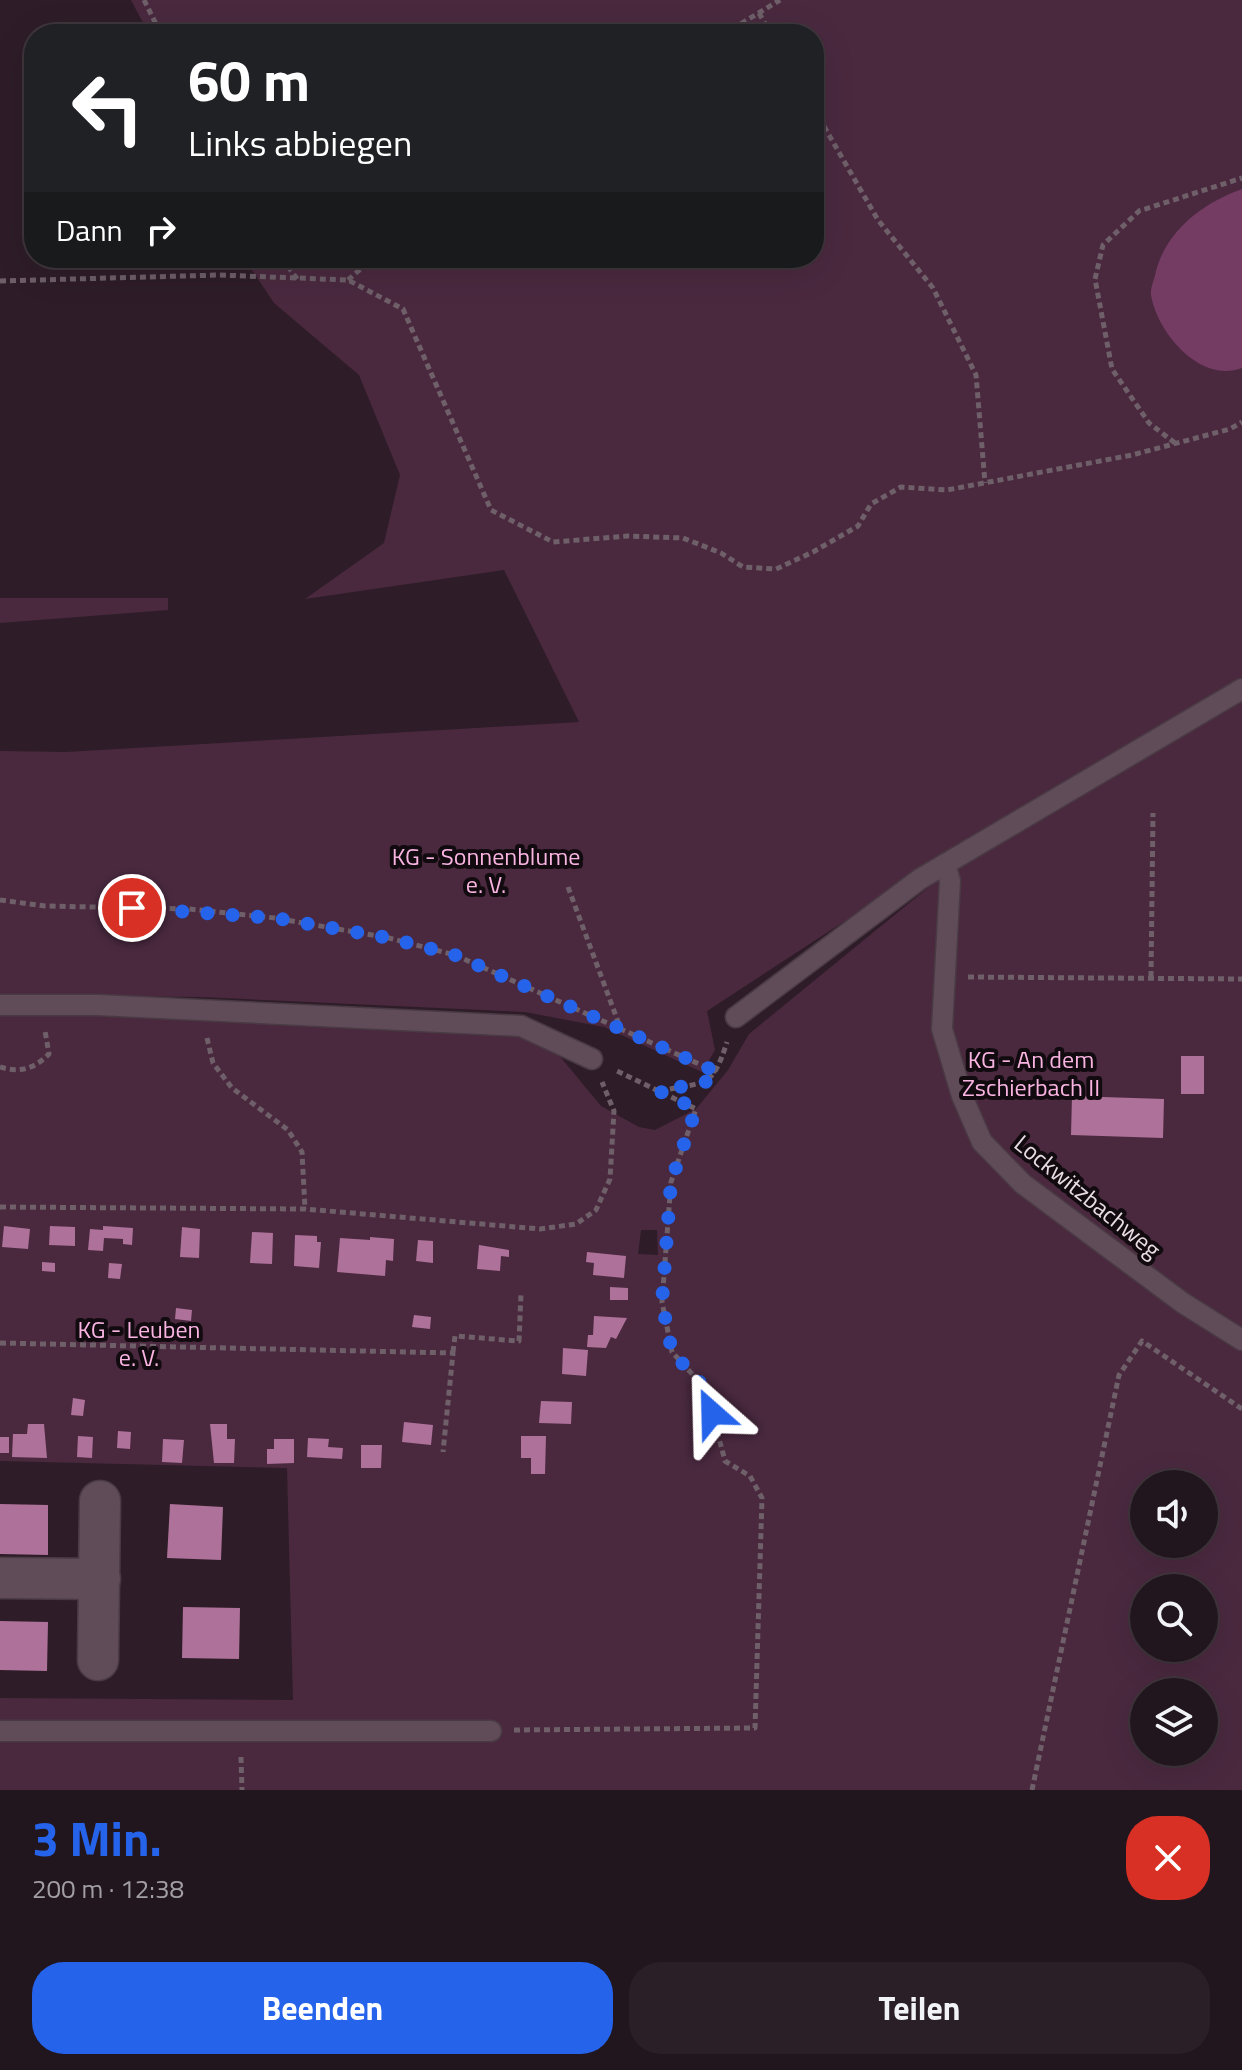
<!DOCTYPE html>
<html lang="de">
<head>
<meta charset="utf-8">
<style>
  body { margin:0; font-family:"Titillium Web",sans-serif; background:#2a1f27; color:#f1f3f6; height:100vh; display:flex; flex-direction:column; font-size:30px; white-space:nowrap }
  * { box-sizing:border-box; margin:0 }
  p { font-size:26px; color:#a29fa4 }
  .icon { flex:none; width:44px; height:44px; fill:none; stroke:currentColor; stroke-width:2; stroke-linecap:round; stroke-linejoin:round }
  .map { position:relative; height:1790px; overflow:hidden }
  .panel { display:flex; flex-direction:column; background:#22161e; flex:1 }
  .panel>* { flex:none }
  .guide { position:absolute; left:24px; top:24px; width:800px; height:244px; border-radius:32px; box-shadow:0 8px 32px #0002,0 0 0 2px #3f353c; background:#202124; color:#fff; overflow:hidden }
  .tools { position:absolute; left:1130px; top:1470px; display:grid; gap:16px }
  .tools a { display:grid; place-items:center; width:88px; height:88px; border-radius:50%; background:#22161e; box-shadow:0 8px 32px #0002,0 0 0 2px #3f353c; font-size:40px }
  .pin { position:absolute; display:grid; place-items:center; width:68px; height:68px; color:#fff; margin:-34px; border:4px solid #fff; border-radius:50%; box-shadow:0 2px 8px #0007 }
  .me { position:absolute; width:88px; margin:-44px; rotate:335deg; stroke-linejoin:round; filter:drop-shadow(0 0 6px #0008) }
  .turn { display:flex; align-items:center; gap:28px; height:168px; padding:0 32px; font-size:36px }
  .turn .icon { width:104px; height:104px; stroke-width:2.5 }
  .turn b { display:block; font-size:56px; line-height:68px }
  .then { display:flex; align-items:center; height:76px; padding:0 32px; background:#0003; gap:16px; font-size:30px }
  .round { display:grid; place-items:center; flex:none; width:84px; height:84px; border-radius:32px; background:#2a1f27 }
  .overview { display:flex; align-items:center; justify-content:space-between; height:136px; padding:0 32px }
  h1 { font-size:48px; font-weight:700; line-height:60px; color:#2563eb }
  .primary-button { display:flex; gap:16px; margin-top:auto; padding:16px 32px }
  .primary-button a { flex:1; height:92px; border-radius:32px; background:#2563eb; color:#fff; font-size:32px; font-weight:700; line-height:92px; text-align:center }
  .primary-button a+a { background:#2a1f27; color:#f1f3f6 }
  .map>svg:first-child { display:block }
</style>
</head>
<body>
<div class="map">
<svg width="1242" height="1790" viewBox="0 0 1242 1790">
  <rect width="100%" height="100%" fill="#2e1d28"/>
  <g fill="#4a293f" fill-rule="evenodd">
    <polygon points="131,0 1242,0 1242,683 949,853 707,1011 715,1050 702,1072 604,1027 525,1012 201,997 0,995 0,751 66,752 579,722 504,570 305,599 384,543 400,475 359,375 274,303 244,258 814,258 814,34 149,34"/>
    <polygon points="0,598 168,598 168,610 0,623"/>
    <path d="M1242 699V1790H0V1698L293 1700 287 1468 0 1461V1011L517 1029 553 1048 601 1106 639 1127 655 1130 696 1109 728 1070 749 1034 930 886ZM641 1230H657L658 1255 638 1254ZM1144 1484H1204V1544H1144ZM1144 1588H1204V1648H1144ZM1144 1692H1204V1752H1144Z"/>
  </g>
  <path fill="#743c63" d="M1242 189V368C1200 384 1157 332 1151 295 1150 288 1155 278 1156 271 1167 230 1203 203 1242 189Z"/>
  <g fill="#ae7199">
    <rect x="1181" y="1056" width="23" height="38"/>
    <polygon points="1072,1096 1164,1099 1163,1138 1071,1135"/>
    <polygon points="4,1226 30,1229 28,1249 2,1247"/>
    <polygon points="50,1226 75,1227 75,1246 49,1245"/>
    <polygon points="103,1226 133,1228 132,1245 123,1244 123,1239 104,1238 103,1251 88,1250 90,1229 103,1230"/>
    <polygon points="182,1227 200,1229 199,1258 180,1257"/>
    <polygon points="252,1232 273,1233 272,1264 250,1263"/>
    <polygon points="295,1235 317,1236 317,1242 321,1242 319,1268 294,1266"/>
    <polygon points="370,1237 394,1239 393,1261 386,1260 385,1276 337,1272 340,1238 370,1240"/>
    <polygon points="418,1240 433,1241 433,1263 416,1261"/>
    <polygon points="479,1245 509,1250 509,1257 501,1256 500,1271 477,1269"/>
    <polygon points="587,1252 626,1256 624,1278 593,1275 594,1263 586,1262"/>
    <polygon points="42,1262 55,1263 55,1272 42,1271"/>
    <polygon points="109,1263 122,1264 120,1279 108,1278"/>
    <polygon points="610,1287 628,1288 628,1300 610,1300"/>
    <polygon points="176,1308 192,1310 191,1321 175,1319"/>
    <polygon points="414,1315 431,1317 430,1329 412,1327"/>
    <polygon points="594,1316 627,1318 616,1339 611,1337 606,1348 587,1347 588,1335 593,1335"/>
    <polygon points="563,1348 588,1350 586,1376 562,1374"/>
    <polygon points="73,1398 85,1400 83,1416 71,1415"/>
    <polygon points="541,1401 572,1402 571,1424 539,1423"/>
    <polygon points="404,1422 433,1425 431,1445 402,1442"/>
    <polygon points="28,1424 44,1424 47,1458 12,1457 13,1434 27,1434"/>
    <polygon points="210,1424 227,1424 227,1439 235,1439 234,1463 214,1463"/>
    <polygon points="118,1431 131,1432 130,1449 117,1448"/>
    <polygon points="78,1436 93,1437 92,1458 77,1457"/>
    <polygon points="521,1436 546,1436 545,1474 531,1474 531,1458 521,1458"/>
    <rect x="0" y="1437" width="9" height="16"/>
    <polygon points="308,1438 329,1439 328,1447 343,1448 342,1459 307,1457"/>
    <polygon points="163,1439 184,1440 182,1463 162,1462"/>
    <polygon points="274,1439 294,1439 294,1463 267,1464 267,1449 274,1449"/>
    <polygon points="361,1445 382,1445 381,1468 361,1468"/>
    <polygon points="0,1504 48,1505 48,1555 0,1554"/>
    <polygon points="170,1504 223,1507 221,1560 167,1558"/>
    <polygon points="183,1607 240,1608 239,1659 182,1658"/>
    <polygon points="0,1621 48,1622 47,1671 0,1670"/>
  </g>
  <g fill="none" stroke-linecap="round" stroke-linejoin="round">
    <defs>
      <g id="service">
        <polyline points="945,864 950,881 942,1029 962,1096 982,1142 1023,1184 1183,1303 1242,1340"/>
        <polyline points="0,1005 98,1005 521,1026 592,1059"/>
        <polyline points="736,1017 920,879 1242,689"/>
        <polyline points="0,1731 491,1731"/>
      </g>
      <g id="minor">
        <polyline points="0,1578 100,1579"/>
        <polyline points="98,1660 100,1501"/>
      </g>
    </defs>
    <use href="#service" stroke="#493a44" stroke-width="23"/>
    <use href="#minor" stroke="#493a44" stroke-width="43"/>
    <g stroke="#6e5f69" stroke-width="5" stroke-dasharray="6 4" stroke-linecap="butt">
      <polyline points="144,0 161,34"/>
      <polyline points="759,13 771,34"/>
      <polyline points="724,34 780,0"/>
      <polyline points="814,109 878,220 933,288 976,375 985,483"/>
      <polyline points="282,258 298,280"/>
      <polyline points="348,280 373,258"/>
      <polyline points="0,281 220,275 348,280 403,309 491,510 553,542 628,536 683,538 721,553 743,567 776,569 813,552 858,526 871,504 901,487 947,490 1132,455 1230,429 1242,422"/>
      <polyline points="1175,443 1149,423 1112,369 1095,279 1103,245 1139,211 1242,178"/>
      <polyline points="568,887 620,1027"/>
      <polyline points="0,900 45,906 189,909 275,918 389,938 455,955 717,1072"/>
      <polyline points="968,977 1242,979"/>
      <polyline points="1151,977 1153,813"/>
      <polyline points="207,1038 213,1063 232,1088 288,1130 302,1152 305,1209"/>
      <path d="M0 1067C20 1073 34 1069 49 1054L45 1031"/>
      <path d="M660 1091C707 1081 712 1089 727 1042"/>
      <polyline points="0,1207 305,1209 540,1229 576,1224 596,1210 610,1179 614,1111 602,1082"/>
      <polyline points="0,1343 453,1353 443,1452"/>
      <polyline points="453,1352 455,1336 519,1341 521,1294"/>
      <polyline points="514,1730 755,1728 762,1498 750,1476 725,1461 706,1389 672,1352 662,1302 671,1182 696,1109 615,1070"/>
      <polyline points="241,1757 242,1790"/>
      <polyline points="1032,1790 1119,1375 1142,1341 1242,1409"/>
    </g>
    <use href="#service" stroke="#604b58" stroke-width="20"/>
    <use href="#minor" stroke="#604b58" stroke-width="40"/>
  </g>
  <g fill="none" stroke-linecap="round" stroke-linejoin="round">
    <polyline stroke="#2563eb" stroke-width="14" stroke-dasharray="0 25.2" points="132,908 275,918 389,938 455,955 717,1072 710,1081 659,1091 696,1109 671,1182 662,1302 672,1352 706,1389 712,1413"/>
  </g>
  <g text-anchor="middle" dominant-baseline="central" stroke-width="8" stroke-linejoin="round" paint-order="stroke">
    <g font-size="24" fill="#fab4e2" stroke="#110a0f">
      <text x="486" y="856">KG - Sonnenblume<tspan x="486" dy="28">e. V.</tspan></text>
      <text x="1031" y="1059">KG - An dem<tspan x="1031" dy="28">Zschierbach II</tspan></text>
      <text x="139" y="1329">KG - Leuben<tspan x="139" dy="28">e. V.</tspan></text>
    </g>
    <g font-size="24" fill="#e9dde5" stroke="#110a0f">
      <text transform="translate(1088 1196) rotate(39)">Lockwitzbachweg</text>
    </g>
  </g>
</svg>
<div class="tools">
<a><svg class="icon" aria-label="sound" viewBox="0 0 24 24"><path d="M4 9h4l5-4v14l-5-4H4zM17 9q2 3 0 6"/></svg></a>
<a><svg class="icon" aria-label="search" viewBox="0 0 24 24"><circle cx="10" cy="10" r="6"/><path d="M15 15l6 6"/></svg></a>
<a><svg class="icon" aria-label="layers" viewBox="0 0 24 24"><path d="M12 4l9 5-9 5-9-5zM3 14l9 5 9-5"/></svg></a>
</div>
<div class="pin" style="left:132px;top:908px;background:#d93025"><svg class="icon" aria-label="arrive" viewBox="0 0 24 24"><path d="M6 21V4h12l-3 4 3 4H6"/></svg></div>
<svg class="me" style="left:712px;top:1413px" viewBox="-20 -20 40 40"><path d="M0-17L14 15 0 8-14 15z" fill="#2563eb" stroke="#fff" stroke-width="4"/></svg>
<div class="guide">
<div class="turn"><svg class="icon" aria-label="left" viewBox="0 0 24 24"><path d="M17 20v-9H6M10 6l-5 5 5 5"/></svg><div><b>60 m</b>Links abbiegen</div></div>
<div class="then">Dann<svg class="icon" aria-label="right" viewBox="0 0 24 24"><path d="M7 20v-9h11M14 6l5 5-5 5"/></svg></div>
</div>
</div>
<section class="panel">
<div class="overview"><div><h1>3 Min.</h1><p>200 m · 12:38</p></div><a class="round" style="background:#d93025;color:#fff"><svg class="icon" aria-label="close" viewBox="0 0 24 24"><path d="M6 6l12 12M18 6L6 18"/></svg></a></div>
<div class="primary-button"><a>Beenden</a><a>Teilen</a></div>
</section>
</body>
</html>
